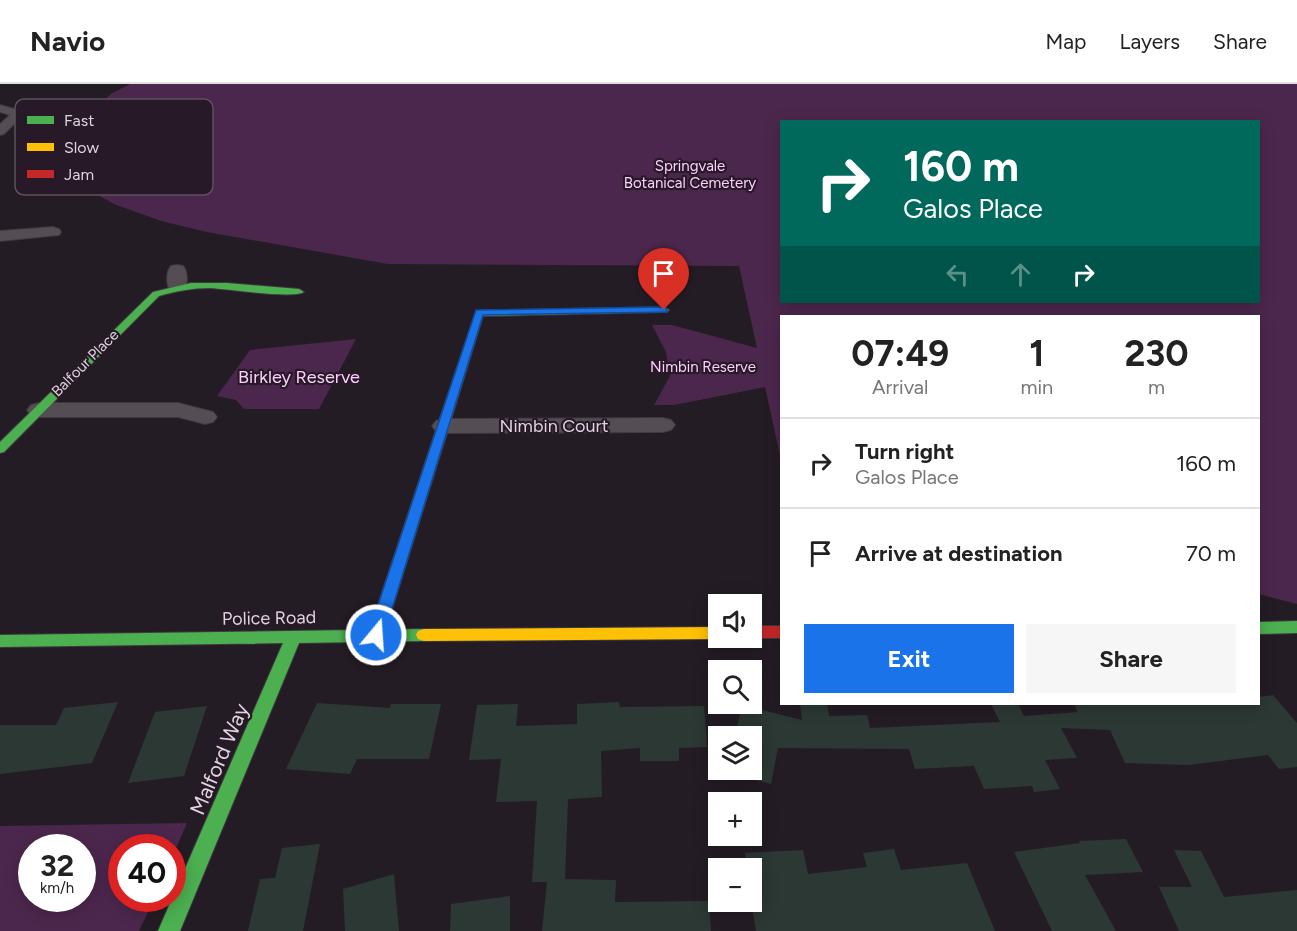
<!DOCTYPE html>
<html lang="en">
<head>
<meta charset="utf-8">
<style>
  body { margin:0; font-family:Figtree,sans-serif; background:#f6f6f6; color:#222; height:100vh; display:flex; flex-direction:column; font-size:22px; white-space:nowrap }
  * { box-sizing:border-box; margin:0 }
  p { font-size:20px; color:#767676 }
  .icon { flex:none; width:33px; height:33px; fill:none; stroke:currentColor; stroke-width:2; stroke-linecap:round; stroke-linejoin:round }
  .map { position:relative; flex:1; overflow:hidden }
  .side { position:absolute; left:780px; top:231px; width:480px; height:390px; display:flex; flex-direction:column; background:#fff; border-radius:0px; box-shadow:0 3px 15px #0003 }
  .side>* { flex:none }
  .hud { position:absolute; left:780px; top:36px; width:480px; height:183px; border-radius:0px; box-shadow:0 3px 15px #0003; background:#00695c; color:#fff; overflow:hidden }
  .tools { position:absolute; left:708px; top:510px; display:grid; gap:12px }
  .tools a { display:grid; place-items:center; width:54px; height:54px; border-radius:0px; background:#fff; box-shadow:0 3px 15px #0003; font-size:30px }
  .speed { position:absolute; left:18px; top:750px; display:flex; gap:12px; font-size:30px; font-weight:700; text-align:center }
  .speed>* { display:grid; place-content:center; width:78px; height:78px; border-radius:50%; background:#fff; box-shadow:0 3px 15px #0003; line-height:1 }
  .speed small { font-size:15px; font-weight:400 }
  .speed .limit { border:9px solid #d22; background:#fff; color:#111 }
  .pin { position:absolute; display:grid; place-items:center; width:51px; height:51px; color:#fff; margin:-62px -26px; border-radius:50% 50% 50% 0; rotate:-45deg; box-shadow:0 0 6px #0007 }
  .pin .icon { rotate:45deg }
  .me { position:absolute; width:66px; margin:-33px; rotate:18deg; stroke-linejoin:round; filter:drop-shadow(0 0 4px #0008) }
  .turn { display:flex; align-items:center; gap:21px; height:126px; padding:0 24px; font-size:27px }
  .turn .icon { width:78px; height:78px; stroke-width:2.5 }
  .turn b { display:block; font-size:42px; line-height:51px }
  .lanes { display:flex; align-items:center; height:57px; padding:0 24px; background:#0003; justify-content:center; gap:30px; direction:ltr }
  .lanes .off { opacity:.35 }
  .eta { display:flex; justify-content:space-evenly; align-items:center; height:102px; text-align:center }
  .eta b { font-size:36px; font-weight:700; line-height:42px }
  .cta { display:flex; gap:12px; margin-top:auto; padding:12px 24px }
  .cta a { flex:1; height:69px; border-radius:0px; background:#1a73e8; color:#fff; font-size:24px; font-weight:700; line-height:69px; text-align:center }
  .cta a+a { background:#f6f6f6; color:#222 }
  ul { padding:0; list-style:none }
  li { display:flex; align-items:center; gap:18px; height:90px; padding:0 24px; border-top:2px solid #e0e0e0 }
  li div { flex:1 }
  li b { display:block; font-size:22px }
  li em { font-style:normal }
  header { display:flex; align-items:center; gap:36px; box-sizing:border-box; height:84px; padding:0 30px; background:#fff; border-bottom:2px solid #e0e0e0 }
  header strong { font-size:28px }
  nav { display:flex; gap:33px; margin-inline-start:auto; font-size:21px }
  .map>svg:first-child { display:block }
</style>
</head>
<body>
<header>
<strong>Navio</strong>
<nav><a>Map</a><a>Layers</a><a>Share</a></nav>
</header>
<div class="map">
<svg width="1297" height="847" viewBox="0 0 1297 847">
  <rect width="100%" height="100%" fill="#241c24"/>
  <g fill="#4c274d" fill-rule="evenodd">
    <path d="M130 0H1297V520L1259 510 1258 232H782L781 376 765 303 674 321H654L670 292 666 268 652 241H672L757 264 739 182 388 180 207 148 161 137 114 120 89 106 70 86 66 71 67 61 78 41 111 10ZM782 38H1258V218H782Z"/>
    <polygon points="356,255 319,325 244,325 236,316 217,312 250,266"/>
    <path d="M187 739 173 771 172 764H122V814L154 815 139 847H0V742ZM32 764H82V814H32Z"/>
  </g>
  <g fill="#2c3834">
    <polygon points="1273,611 1297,639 1297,683 1279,685 1268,671 1188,681 1125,679 1110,646 1061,644 1077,674 1045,676 1060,705 1034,708 1032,702 984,705 974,682 915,685 909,665 778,664 771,700 726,688 726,686 752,686 752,652 735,652 742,621 802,636 800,620 827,620 829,632 867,631 870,644 1000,638 991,620 1018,620 1024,632 1078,628 1074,620 1258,620 1258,613"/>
    <polygon points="118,618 92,679 0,690 0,641 56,641 64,624"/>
    <polygon points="619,618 620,623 704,622 707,663 679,664 679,677 640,677 640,664 601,667 602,713 568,715 565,795 616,796 615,818 709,817 711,847 542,847 547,798 532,798 537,717 496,718 501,675 469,676 477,621 518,620 516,642 577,640 577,620"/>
    <polygon points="317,619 390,624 391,620 441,620 429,675 357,675 350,690 286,685"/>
    <polygon points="207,622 184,692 128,699 155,628"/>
    <polygon points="1126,755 1143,788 1085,791 1116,847 1052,847 1014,768 1080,759 1079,757"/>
    <polygon points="320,760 303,847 248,847 260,795 275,794 282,764"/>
    <polygon points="894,765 901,786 967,779 995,847 756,847 751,818 752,784 747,784 745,769 803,766 808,790 867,783 863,769"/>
    <polygon points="1174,766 1201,767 1224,813 1297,806 1297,847 1179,847 1159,803 1192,803"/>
    <polygon points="394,790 399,847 345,847 343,805"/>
    <polygon points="510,812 510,847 450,847 451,820"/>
  </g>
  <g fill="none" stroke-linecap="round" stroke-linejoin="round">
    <defs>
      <g id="street">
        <polygon points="0,21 18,26 22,32 4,50 0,51 0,40 10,31 0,28"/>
        <polygon points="53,143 59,145 61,148 59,151 0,157 0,147"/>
        <path d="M177 181 183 182C188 188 188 200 184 206H170C166 200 166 188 171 182Z"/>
        <polygon points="39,319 178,319 213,328 217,333 213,338 205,340 178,333 39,333 31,331 27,326 31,321"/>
        <polygon points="663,334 671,336 675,341 671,346 663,348 444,349 436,347 432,342 436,337 444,335"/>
      </g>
      <g id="fast">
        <path d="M191 199H227L299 205 304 208C293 215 228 205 210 204 193 204 176 207 159 212L4 368 0 369V358L153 208Z"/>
        <polygon points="664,223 669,226 667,228 483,232 446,352 440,356 434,352 476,227"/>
        <polygon points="1297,537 1297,549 1258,550 1258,538"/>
        <polygon points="424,545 430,547 432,551 430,555 424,557 299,559 180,847 158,847 283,559 0,563 0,551"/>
      </g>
      <polygon id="slow" points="718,543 718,554 723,554 718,555 424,557 418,555 416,551 418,547 424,545"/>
      <g id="jam">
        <polygon points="440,348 446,352 384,551 382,555 376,557 370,555 368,551 434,352"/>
        <polygon points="752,542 782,542 782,554 750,554"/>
      </g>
    </defs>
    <use href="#street" stroke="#3f393f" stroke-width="2"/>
    <use href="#fast" stroke="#3f393f" stroke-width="2"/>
    <use href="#slow" stroke="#3f393f" stroke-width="2"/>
    <use href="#jam" stroke="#3f393f" stroke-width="2"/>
    <use href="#street" fill="#544e54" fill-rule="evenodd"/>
    <use href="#fast" fill="#4caf50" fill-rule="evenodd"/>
    <use href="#slow" fill="#ffc107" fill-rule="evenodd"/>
    <use href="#jam" fill="#c62828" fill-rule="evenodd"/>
  </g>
  <polygon fill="#1a73e8" stroke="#114b97" stroke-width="1.5" points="664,223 667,224 667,228 483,231 384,551 382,556 376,558 371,556 368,551 476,226"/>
  <g text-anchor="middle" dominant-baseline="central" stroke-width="4.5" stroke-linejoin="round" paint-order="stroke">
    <g font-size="15" fill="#fecffe" stroke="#271927">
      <text x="690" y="82">Springvale<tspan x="690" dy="17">Botanical Cemetery</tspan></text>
      <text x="703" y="283">Nimbin Reserve</text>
    </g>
    <g font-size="15" fill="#ded5de" stroke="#271927">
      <text transform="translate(85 279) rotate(-45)">Balfour Place</text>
    </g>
    <g font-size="18" fill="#fecffe" stroke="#271927">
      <text x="299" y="293">Birkley Reserve</text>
    </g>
    <g font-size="18" fill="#ded5de" stroke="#271927">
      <text x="554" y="342">Nimbin Court</text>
      <text transform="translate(269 534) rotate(-1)">Police Road</text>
    </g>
    <g font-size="21" fill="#ded5de" stroke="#271927">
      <text transform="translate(219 675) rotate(-67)">Malford Way</text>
    </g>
  </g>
  <rect x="15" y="15" width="198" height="96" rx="9" fill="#271927" stroke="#5e515e" stroke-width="1.5"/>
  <rect x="27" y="32" width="27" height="8" fill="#4caf50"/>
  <rect x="27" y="59" width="27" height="8" fill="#ffc107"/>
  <rect x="27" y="86" width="27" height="8" fill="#c62828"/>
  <g font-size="16" fill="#ded5de">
    <text x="64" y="42">Fast</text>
    <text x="64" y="69">Slow</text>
    <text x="64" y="96">Jam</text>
  </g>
</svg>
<div class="tools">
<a><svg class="icon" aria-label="sound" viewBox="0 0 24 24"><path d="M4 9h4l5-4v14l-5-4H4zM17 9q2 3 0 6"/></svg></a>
<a><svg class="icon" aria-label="search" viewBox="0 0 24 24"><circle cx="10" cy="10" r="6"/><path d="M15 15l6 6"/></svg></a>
<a><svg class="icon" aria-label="layers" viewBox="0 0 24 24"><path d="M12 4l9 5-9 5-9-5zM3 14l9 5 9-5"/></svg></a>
<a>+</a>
<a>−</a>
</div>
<div class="speed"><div>32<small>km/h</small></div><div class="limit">40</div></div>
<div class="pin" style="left:664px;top:226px;background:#d93025"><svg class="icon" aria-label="arrive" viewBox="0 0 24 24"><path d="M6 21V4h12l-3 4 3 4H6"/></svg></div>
<svg class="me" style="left:376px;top:551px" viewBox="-20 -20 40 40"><circle r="17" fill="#1a73e8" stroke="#fff" stroke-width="3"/><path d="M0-11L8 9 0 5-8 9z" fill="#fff"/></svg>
<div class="hud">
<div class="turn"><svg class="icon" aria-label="right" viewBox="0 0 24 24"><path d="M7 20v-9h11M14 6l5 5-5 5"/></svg><div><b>160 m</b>Galos Place</div></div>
<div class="lanes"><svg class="icon off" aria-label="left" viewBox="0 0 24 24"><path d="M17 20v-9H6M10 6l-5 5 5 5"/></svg><svg class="icon off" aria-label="ahead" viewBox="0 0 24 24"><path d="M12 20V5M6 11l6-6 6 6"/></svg><svg class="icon" aria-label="right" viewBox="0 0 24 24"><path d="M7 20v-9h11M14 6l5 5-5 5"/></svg></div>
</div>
<section class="side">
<div class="eta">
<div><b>07:49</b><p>Arrival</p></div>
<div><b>1</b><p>min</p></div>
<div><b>230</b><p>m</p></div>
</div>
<ul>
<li><svg class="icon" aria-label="right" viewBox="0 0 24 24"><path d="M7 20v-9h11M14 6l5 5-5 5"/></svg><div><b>Turn right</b><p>Galos Place</p></div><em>160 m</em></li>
<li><svg class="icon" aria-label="arrive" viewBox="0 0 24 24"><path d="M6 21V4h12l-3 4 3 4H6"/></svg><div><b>Arrive at destination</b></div><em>70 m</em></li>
</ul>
<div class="cta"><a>Exit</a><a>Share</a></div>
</section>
</div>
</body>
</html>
